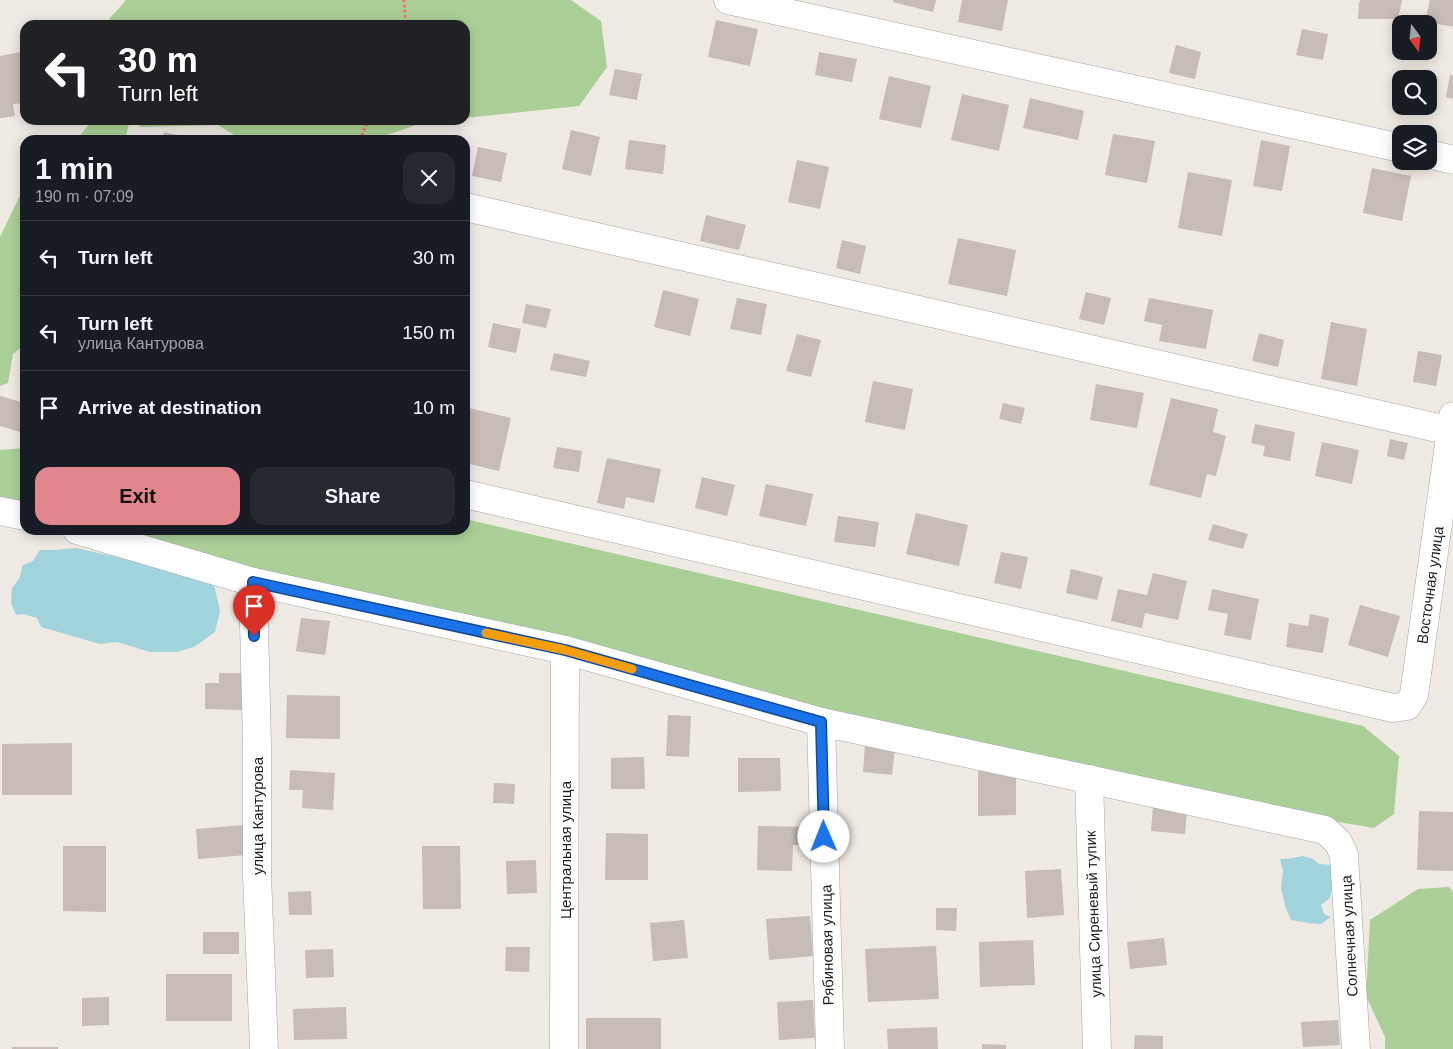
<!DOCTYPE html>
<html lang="en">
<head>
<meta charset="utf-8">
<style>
  body { margin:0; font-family:Helvetica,sans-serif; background:#242831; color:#f1f3f6; height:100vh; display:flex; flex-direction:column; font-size:19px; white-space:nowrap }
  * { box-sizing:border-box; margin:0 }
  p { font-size:16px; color:#9ea1a6 }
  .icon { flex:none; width:28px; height:28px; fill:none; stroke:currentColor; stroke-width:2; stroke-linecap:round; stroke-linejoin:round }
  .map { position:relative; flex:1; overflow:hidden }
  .panel { position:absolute; left:20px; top:135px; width:450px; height:400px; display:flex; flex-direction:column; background:#171b24; border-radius:15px; box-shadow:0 2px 12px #0003 }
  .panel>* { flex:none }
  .guide { position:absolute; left:20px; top:20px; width:450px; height:105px; border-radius:15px; box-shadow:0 2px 12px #0003; background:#202124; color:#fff; overflow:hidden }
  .needle { width:32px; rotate:165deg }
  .controls { position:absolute; left:1392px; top:15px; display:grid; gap:10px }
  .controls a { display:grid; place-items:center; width:45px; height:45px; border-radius:10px; background:#171b24; box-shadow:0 2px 12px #0003; font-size:25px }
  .pin { position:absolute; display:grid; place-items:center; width:42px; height:42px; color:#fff; margin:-51px -21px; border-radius:50% 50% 50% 0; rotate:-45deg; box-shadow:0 0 5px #0007 }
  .pin .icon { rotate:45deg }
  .me { position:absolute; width:55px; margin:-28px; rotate:359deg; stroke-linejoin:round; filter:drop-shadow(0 0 4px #0008) }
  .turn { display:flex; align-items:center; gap:18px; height:105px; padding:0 15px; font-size:22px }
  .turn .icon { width:65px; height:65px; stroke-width:2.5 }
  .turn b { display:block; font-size:35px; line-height:42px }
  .round { display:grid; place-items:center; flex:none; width:52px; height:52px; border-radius:15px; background:#242831 }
  .overview { display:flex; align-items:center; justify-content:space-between; height:85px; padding:0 15px }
  h1 { font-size:30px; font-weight:700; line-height:38px }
  .action { display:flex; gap:10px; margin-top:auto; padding:10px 15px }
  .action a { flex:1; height:58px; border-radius:15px; background:#e0868c; color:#111; font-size:20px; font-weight:700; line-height:58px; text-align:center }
  .action a+a { background:#242831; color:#f1f3f6 }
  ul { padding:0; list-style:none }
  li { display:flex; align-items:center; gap:15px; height:75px; padding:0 15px; border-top:1px solid #363941 }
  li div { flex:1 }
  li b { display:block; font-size:19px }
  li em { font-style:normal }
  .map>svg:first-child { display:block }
</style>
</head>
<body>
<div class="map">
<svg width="1453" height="1049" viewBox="0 0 1453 1049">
  <rect width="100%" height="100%" fill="#efeae3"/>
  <g fill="#aad097">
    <polygon points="126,0 571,0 601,21 607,67 579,106 465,118 465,25 104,25"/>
    <polygon points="93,120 130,120 125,140 76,140"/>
    <polygon points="136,120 442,120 428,121 372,140 242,140 218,125 140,127"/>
    <polygon points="25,185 25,344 13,354 8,383 0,386 0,237"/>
    <polygon points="25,448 25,510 0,507 0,450"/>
    <polygon points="465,519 1363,726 1399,756 1394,814 1374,828 1214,801 264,580 114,530 465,530"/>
    <polygon points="1449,887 1453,892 1453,1049 1385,1049 1385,1037 1366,996 1370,920 1418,889"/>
  </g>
  <g fill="#a2d4de">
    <polygon points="76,548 179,571 214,585 220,611 215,632 194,647 177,652 150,652 117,642 100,644 41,627 37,618 23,614 16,615 11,603 12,588 19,579 23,565 33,561 40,550 54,550"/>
    <polygon points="1303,856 1313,859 1319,864 1331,865 1335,872 1330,898 1321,905 1324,914 1331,917 1321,924 1308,923 1291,920 1286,908 1281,889 1283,871 1280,859 1286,859"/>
  </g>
  <g fill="#c7bcb6">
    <polygon points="893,0 936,0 933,12 893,2"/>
    <polygon points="962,0 1008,0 1002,31 958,22"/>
    <polygon points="1361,0 1402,0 1398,19 1358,19 1359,2"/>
    <polygon points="1430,0 1453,0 1453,27 1425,21"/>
    <polygon points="716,20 758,29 750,66 708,57"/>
    <polygon points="1302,29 1328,34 1323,60 1296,55"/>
    <polygon points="1176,45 1201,52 1195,79 1169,73"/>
    <polygon points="25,51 25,103 13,104 15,116 0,118 0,56"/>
    <polygon points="819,52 857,59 852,82 815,75"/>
    <polygon points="615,69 642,74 637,100 609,95"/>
    <polygon points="1450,75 1453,75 1453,99 1446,97"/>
    <polygon points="889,76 931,86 921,128 879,119"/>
    <polygon points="962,94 1009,105 999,151 951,140"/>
    <polygon points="1030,98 1084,111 1078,140 1023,128"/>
    <polygon points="571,130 600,137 591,176 562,169"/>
    <polygon points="164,132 195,139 195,140 162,140"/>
    <polygon points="1113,134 1155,141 1147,183 1105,175"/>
    <polygon points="629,140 666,145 663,174 625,169"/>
    <polygon points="1261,140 1290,146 1282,191 1253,186"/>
    <polygon points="478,147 507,153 501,182 472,176"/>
    <polygon points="797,160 829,167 820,209 788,202"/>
    <polygon points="1372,168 1411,176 1402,221 1363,213"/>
    <polygon points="1188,172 1232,180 1222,236 1178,228"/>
    <polygon points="706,215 746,225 739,250 700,241"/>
    <polygon points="958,238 1016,250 1007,296 948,284"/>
    <polygon points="842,240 866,246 860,274 836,268"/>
    <polygon points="663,290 699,299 690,336 654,327"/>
    <polygon points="1086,292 1111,298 1104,325 1079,319"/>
    <polygon points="737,298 767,304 761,335 730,329"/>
    <polygon points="1149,298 1213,310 1206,349 1159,341 1162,325 1144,321"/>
    <polygon points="526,304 551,309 546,328 522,323"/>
    <polygon points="1331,322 1367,329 1357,386 1321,379"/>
    <polygon points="493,323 521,329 516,353 488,347"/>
    <polygon points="1259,333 1284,340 1278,367 1252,361"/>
    <polygon points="797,334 821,340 811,377 786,371"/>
    <polygon points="1418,351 1442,355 1436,386 1413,382"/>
    <polygon points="554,353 590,361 586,377 550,370"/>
    <polygon points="873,381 913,389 905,430 865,422"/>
    <polygon points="1096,384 1144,393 1137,428 1090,420"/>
    <polygon points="0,396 25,403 25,412 20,432 0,426"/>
    <polygon points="1171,398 1218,409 1213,432 1226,436 1216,476 1207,474 1201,498 1149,485"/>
    <polygon points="1003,403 1025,408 1021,424 999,419"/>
    <polygon points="465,407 511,418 499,471 465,463"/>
    <polygon points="1255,424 1295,432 1290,461 1263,456 1265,446 1251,443"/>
    <polygon points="1390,439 1408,443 1404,460 1387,456"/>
    <polygon points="1322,442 1359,450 1352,484 1315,476"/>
    <polygon points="557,447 582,451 579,472 553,468"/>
    <polygon points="607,458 661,469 654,503 626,497 624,509 597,503"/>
    <polygon points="702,477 735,485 727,516 695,508"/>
    <polygon points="766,484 813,494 806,526 759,516"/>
    <polygon points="916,513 968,525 959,566 906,554"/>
    <polygon points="838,516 879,522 875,547 834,542"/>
    <polygon points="1213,524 1248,534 1243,549 1208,540"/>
    <polygon points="1001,552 1028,557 1021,589 994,583"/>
    <polygon points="1071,569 1103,577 1097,600 1066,593"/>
    <polygon points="1153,573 1187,581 1178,620 1145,613 1142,628 1111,621 1118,589 1147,595"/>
    <polygon points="1212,589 1259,599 1251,640 1224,635 1228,614 1208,610"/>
    <polygon points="1360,605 1400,616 1388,657 1348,645"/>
    <polygon points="1310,614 1329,618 1323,653 1286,647 1289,623 1308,626"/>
    <polygon points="301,618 330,621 325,655 296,651"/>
    <polygon points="219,673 244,673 243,710 205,709 205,683 219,683"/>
    <polygon points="287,695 340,696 340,739 286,738"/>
    <polygon points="668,715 691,716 689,757 666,756"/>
    <polygon points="72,743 72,795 2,795 2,744"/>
    <polygon points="865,745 895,748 892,775 863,772"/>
    <polygon points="644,757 645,789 611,789 611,758"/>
    <polygon points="738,758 780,758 781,791 738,792"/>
    <polygon points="290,770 335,773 333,810 302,808 303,790 289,790"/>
    <polygon points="978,771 1016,771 1016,815 978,816"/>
    <polygon points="494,783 515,784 514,804 493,803"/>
    <polygon points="1153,807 1187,810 1185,834 1151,831"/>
    <polygon points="1419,811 1453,812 1453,871 1417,870"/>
    <polygon points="244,825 247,855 198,859 196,829"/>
    <polygon points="758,826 807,827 807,845 793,845 792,871 757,870"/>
    <polygon points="606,833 648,834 648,880 605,880"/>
    <polygon points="63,846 106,846 106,912 63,911"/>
    <polygon points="422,846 460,846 461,909 423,909"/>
    <polygon points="536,860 537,893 507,894 506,861"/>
    <polygon points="1061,869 1064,915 1027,918 1025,871"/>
    <polygon points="311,891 312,915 289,915 288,892"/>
    <polygon points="936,908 957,908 956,931 936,930"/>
    <polygon points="810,916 813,956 769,960 766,919"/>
    <polygon points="684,920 688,958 653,961 650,923"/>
    <rect x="203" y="932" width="36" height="22"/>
    <polygon points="1164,938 1167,965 1130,969 1127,942"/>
    <polygon points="1033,940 1035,985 980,987 979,942"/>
    <polygon points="936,946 939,999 868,1002 865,949"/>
    <polygon points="506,947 530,947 529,972 505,971"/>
    <polygon points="333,949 334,977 306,978 305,950"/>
    <rect x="166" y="974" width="66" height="47"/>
    <polygon points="109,997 109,1025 82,1026 82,998"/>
    <polygon points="813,1000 815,1038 779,1040 777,1002"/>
    <polygon points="346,1007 347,1039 294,1040 293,1009"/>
    <rect x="586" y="1018" width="75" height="31"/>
    <polygon points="1338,1020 1340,1045 1303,1047 1301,1022"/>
    <polygon points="937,1027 938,1049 888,1049 887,1029"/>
    <polygon points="1135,1035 1163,1036 1163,1049 1134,1049"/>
    <polygon points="982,1044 1006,1045 1006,1049 982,1049"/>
    <rect x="12" y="1047" width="46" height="2"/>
  </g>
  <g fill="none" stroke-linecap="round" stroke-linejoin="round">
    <defs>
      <g id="minor">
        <polyline points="728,0 1401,148"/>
        <polyline points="1429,154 1453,160"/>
        <polyline points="465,207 1451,431"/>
        <polyline points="465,494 1393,708 1407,706 1414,695 1453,416"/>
        <polyline points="0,511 25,516"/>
        <polyline points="77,530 253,582 565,650 821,722 1325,830 1338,842 1344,855 1356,1049"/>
        <polyline points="253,582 257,745 257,875 264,1049"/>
        <polyline points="821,722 830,1049"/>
        <polyline points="1089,779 1097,1049"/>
        <polyline points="564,1049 565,650"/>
      </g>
    </defs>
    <use href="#minor" stroke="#a5a5a5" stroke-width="29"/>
    <g stroke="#fe6d66" stroke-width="3" stroke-dasharray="2.5 2.5" stroke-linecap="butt">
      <polyline points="404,0 406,25"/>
      <polyline points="360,140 368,120"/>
    </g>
    <use href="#minor" stroke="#fff" stroke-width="28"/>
  </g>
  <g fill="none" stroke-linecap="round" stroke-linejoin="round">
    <defs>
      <polyline id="route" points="254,636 253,582 565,650 821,722 824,837"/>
    </defs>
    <use href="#route" stroke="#114b97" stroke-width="12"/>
    <use href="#route" stroke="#1a73e8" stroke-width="9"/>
    <polyline stroke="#f59e0b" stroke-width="9" points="486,633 565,650 632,669"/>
  </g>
  <g text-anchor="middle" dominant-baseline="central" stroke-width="4" stroke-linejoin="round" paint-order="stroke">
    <g font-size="15" fill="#1e1e1e" stroke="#fff">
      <text transform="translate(1430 585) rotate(-82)">Восточная улица</text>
      <text transform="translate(257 816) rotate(-90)">улица Кантурова</text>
      <text transform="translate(565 850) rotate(-90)">Центральная улица</text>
      <text transform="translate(1093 914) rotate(-92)">улица Сиреневый тупик</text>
      <text transform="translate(1349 936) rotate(-93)">Солнечная улица</text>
      <text transform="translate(827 945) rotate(-91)">Рябиновая улица</text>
    </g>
  </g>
</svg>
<div class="controls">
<a><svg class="needle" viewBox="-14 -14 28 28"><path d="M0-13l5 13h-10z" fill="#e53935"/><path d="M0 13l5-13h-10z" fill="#9ea1a6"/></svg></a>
<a><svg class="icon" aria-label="search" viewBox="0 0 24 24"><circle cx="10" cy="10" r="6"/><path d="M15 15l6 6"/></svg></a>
<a><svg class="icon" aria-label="layers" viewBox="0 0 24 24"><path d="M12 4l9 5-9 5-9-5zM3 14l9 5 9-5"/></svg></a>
</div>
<div class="pin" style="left:254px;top:636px;background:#d93025"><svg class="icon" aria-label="arrive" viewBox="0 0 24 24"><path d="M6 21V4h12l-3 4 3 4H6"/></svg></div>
<svg class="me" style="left:824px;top:837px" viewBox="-20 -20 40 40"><circle r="19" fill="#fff"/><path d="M0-13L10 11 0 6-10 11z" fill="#1a73e8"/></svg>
<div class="guide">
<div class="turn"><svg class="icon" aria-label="left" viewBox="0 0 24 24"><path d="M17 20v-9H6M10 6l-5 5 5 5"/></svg><div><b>30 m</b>Turn left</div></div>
</div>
<section class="panel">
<div class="overview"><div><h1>1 min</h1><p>190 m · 07:09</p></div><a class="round"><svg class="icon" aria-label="close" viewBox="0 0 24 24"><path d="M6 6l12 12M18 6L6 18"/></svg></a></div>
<ul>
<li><svg class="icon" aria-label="left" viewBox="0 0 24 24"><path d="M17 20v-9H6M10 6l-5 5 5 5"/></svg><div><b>Turn left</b></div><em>30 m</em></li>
<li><svg class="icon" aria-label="left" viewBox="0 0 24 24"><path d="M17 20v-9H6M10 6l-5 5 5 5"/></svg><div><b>Turn left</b><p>улица Кантурова</p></div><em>150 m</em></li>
<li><svg class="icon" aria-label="arrive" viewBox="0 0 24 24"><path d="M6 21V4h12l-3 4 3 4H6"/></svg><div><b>Arrive at destination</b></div><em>10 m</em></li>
</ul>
<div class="action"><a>Exit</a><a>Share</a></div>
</section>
</div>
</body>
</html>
